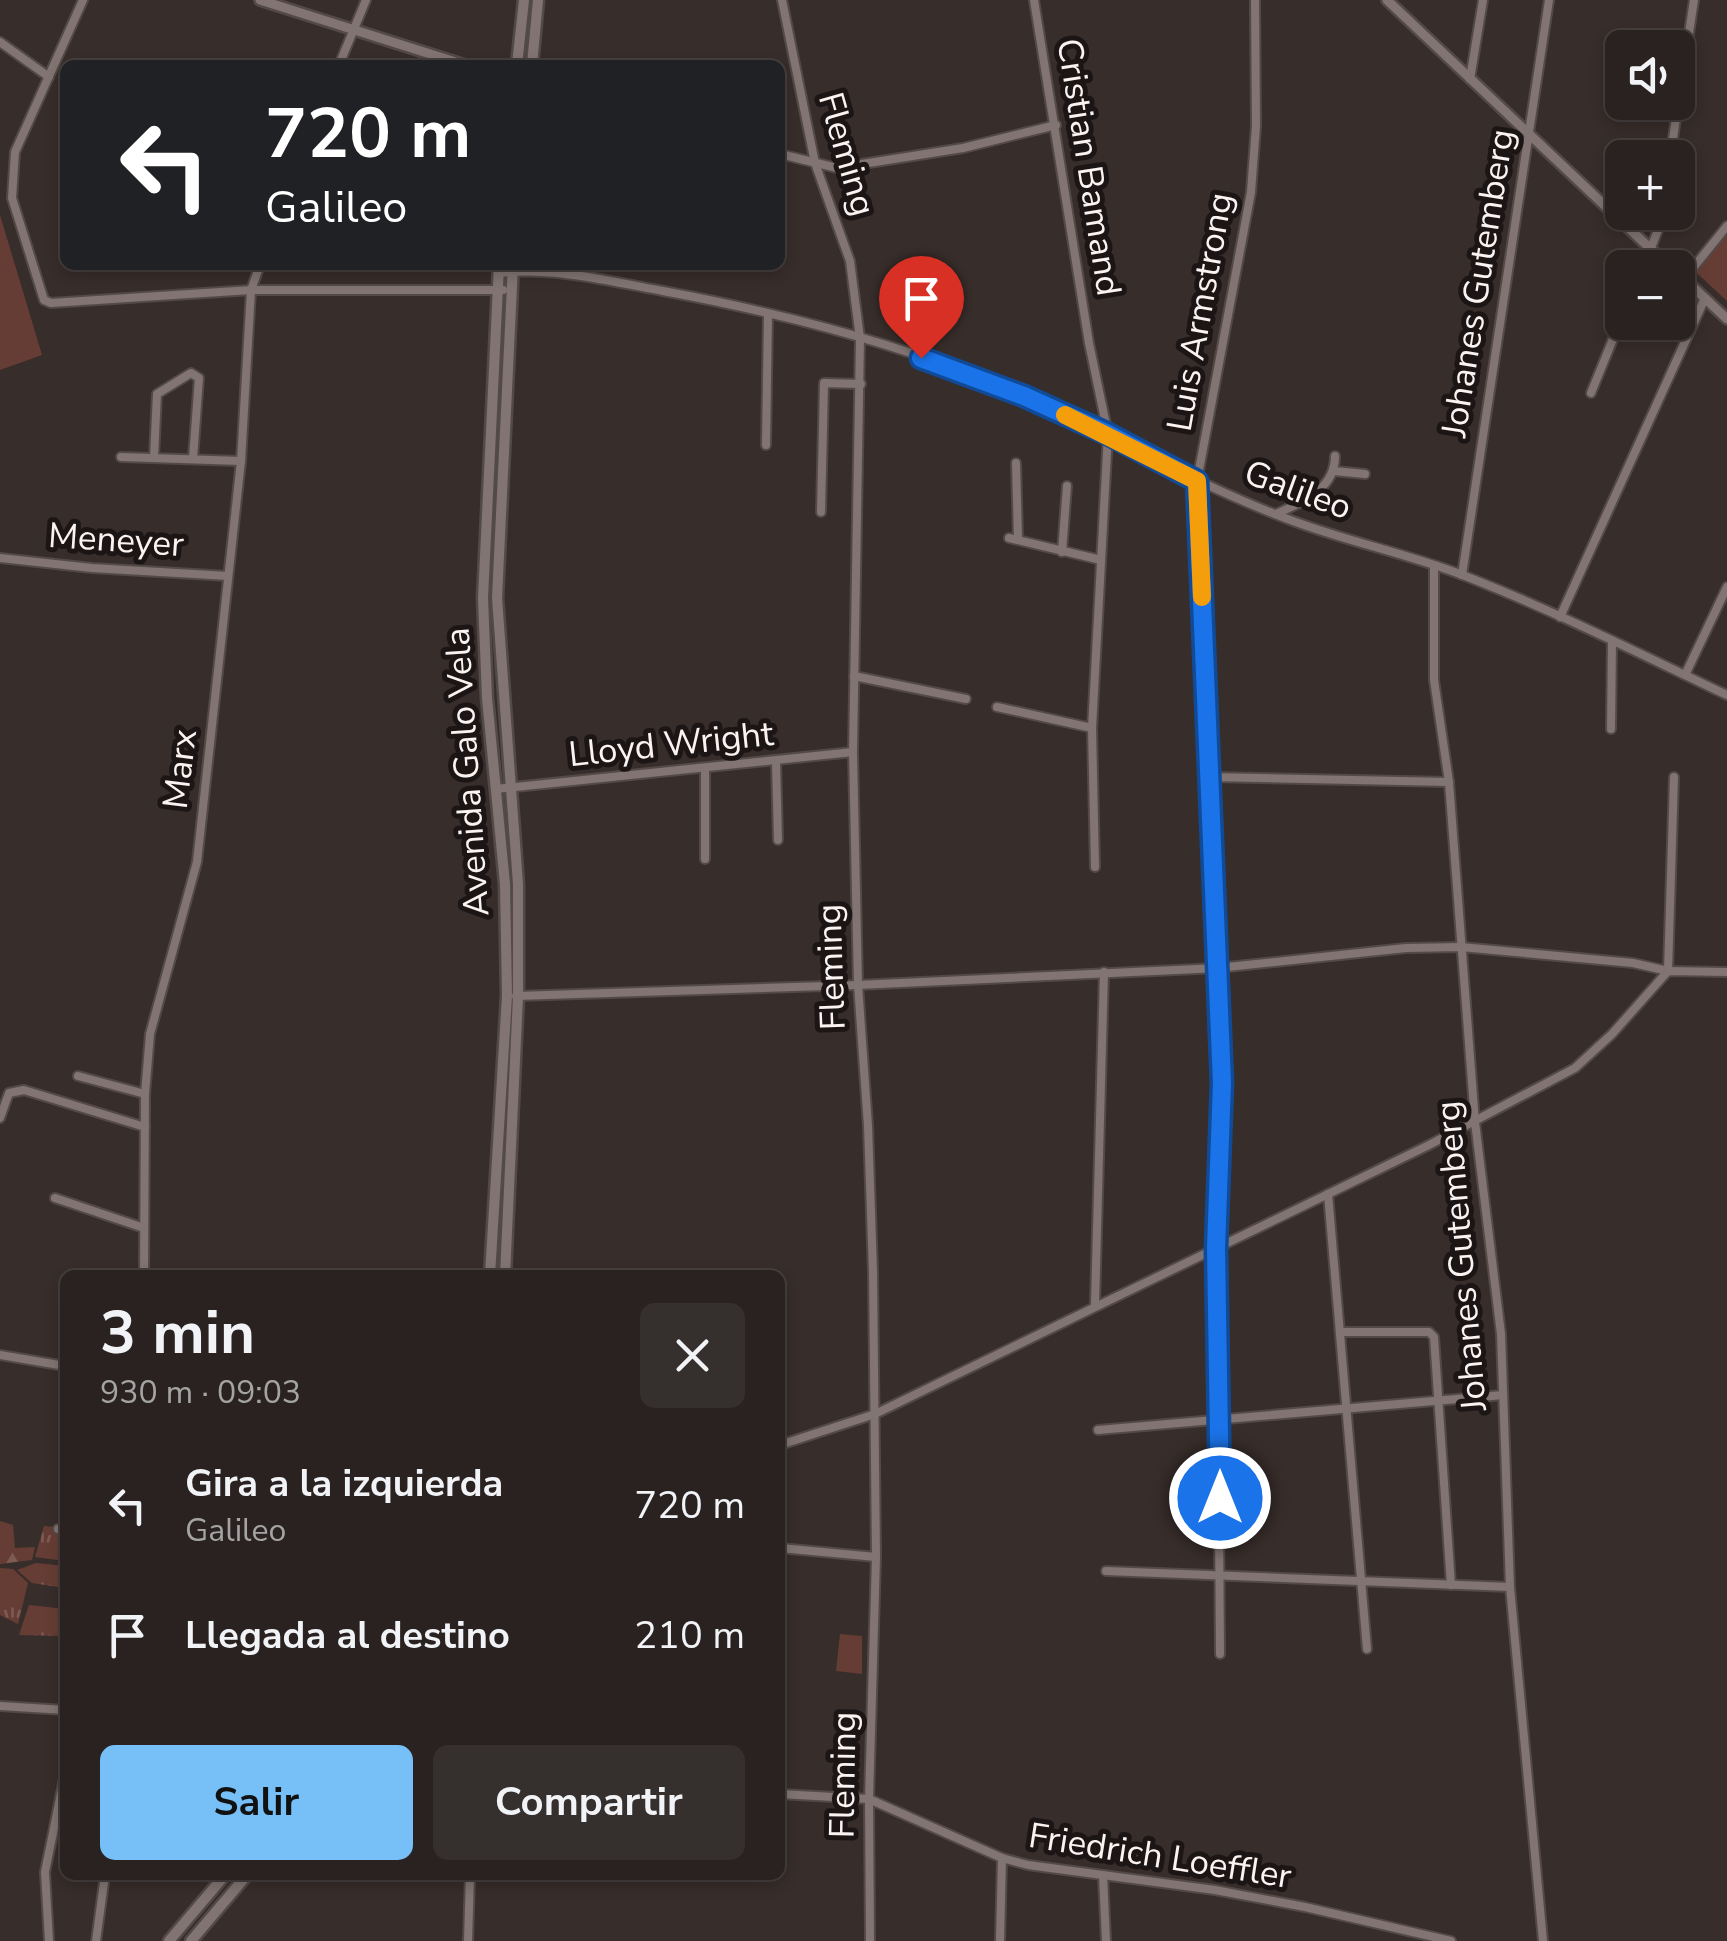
<!DOCTYPE html>
<html lang="es">
<head>
<meta charset="utf-8">
<style>
  body { margin:0; font-family:"Nunito Sans",sans-serif; background:#352f2d; color:#f1f3f6; height:100vh; display:flex; flex-direction:column; font-size:38px; white-space:nowrap }
  * { box-sizing:border-box; margin:0 }
  p { font-size:32px; color:#a5a4a5 }
  .icon { flex:none; width:55px; height:55px; fill:none; stroke:currentColor; stroke-width:2; stroke-linecap:round; stroke-linejoin:round }
  .map { position:relative; flex:1; overflow:hidden }
  .side { position:absolute; left:60px; top:1270px; width:725px; height:610px; display:flex; flex-direction:column; background:#292220; border-radius:15px; box-shadow:0 5px 15px #0003,0 0 0 2px #453f3e }
  .side>* { flex:none }
  .top-card { position:absolute; left:60px; top:60px; width:725px; height:210px; border-radius:15px; box-shadow:0 5px 15px #0003,0 0 0 2px #453f3e; background:#202124; color:#fff; overflow:hidden }
  .fabs { position:absolute; left:1605px; top:30px; display:grid; gap:20px }
  .fabs a { display:grid; place-items:center; width:90px; height:90px; border-radius:15px; background:#292220; box-shadow:0 5px 15px #0003,0 0 0 2px #453f3e; font-size:50px }
  .pin { position:absolute; display:grid; place-items:center; width:85px; height:85px; color:#fff; margin:-102px -42px; border-radius:50% 50% 50% 0; rotate:-45deg; box-shadow:0 0 10px #0007 }
  .pin .icon { rotate:45deg }
  .me { position:absolute; width:110px; margin:-55px; rotate:0deg; stroke-linejoin:round; filter:drop-shadow(0 0 8px #0008) }
  .turn { display:flex; align-items:center; gap:35px; height:210px; padding:0 40px; font-size:45px }
  .turn .icon { width:130px; height:130px; stroke-width:2.5 }
  .turn b { display:block; font-size:70px; line-height:85px }
  .round { display:grid; place-items:center; flex:none; width:105px; height:105px; border-radius:15px; background:#352f2d }
  .overview { display:flex; align-items:center; justify-content:space-between; height:170px; padding:0 40px }
  h1 { font-size:60px; font-weight:700; line-height:75px }
  .action { display:flex; gap:20px; margin-top:auto; padding:20px 40px }
  .action a { flex:1; height:115px; border-radius:15px; background:#76c0f7; color:#111; font-size:40px; font-weight:700; line-height:115px; text-align:center }
  .action a+a { background:#352f2d; color:#f1f3f6 }
  ul { padding:0; list-style:none }
  li { display:flex; align-items:center; gap:30px; height:130px; padding:0 40px }
  li div { flex:1 }
  li b { display:block; font-size:38px }
  li em { font-style:normal }
  .map>svg:first-child { display:block }
</style>
</head>
<body>
<div class="map">
<svg width="1727" height="1941" viewBox="0 0 1727 1941">
  <defs>
    <pattern id="grass-tufts" width="24" height="20" patternUnits="userSpaceOnUse" patternTransform="scale(2.5)"><rect width="24" height="20" fill="#663d34"/><path d="M3 7l-1-3M5 7V3M7 7l1-3M15 17l-1-3M17 17v-4M19 17l1-3" fill="none" stroke="#7d5a52"/></pattern>
    <pattern id="forest-firs" width="22" height="20" patternUnits="userSpaceOnUse" patternTransform="scale(2.5)"><rect width="22" height="20" fill="#663d34"/><path d="M5 1l3.5 6h-7zM16 11l3.5 6h-7z" fill="#7d5a52"/></pattern>
  </defs>
  <rect width="100%" height="100%" fill="#372d2a"/>
  <g fill="url(#grass-tufts)">
    <polygon points="44,1526 65,1528 65,1561 35,1557"/>
    <polygon points="36,1563 65,1566 65,1588 32,1583 17,1570"/>
    <polygon points="0,1568 13,1569 28,1583 18,1624 0,1615"/>
    <polygon points="29,1605 65,1609 65,1636 19,1635"/>
  </g>
  <polygon fill="url(#forest-firs)" points="0,1521 13,1525 15,1548 35,1547 32,1560 0,1564"/>
  <g fill="#663d34">
    <polygon points="0,215 42,355 0,370"/>
    <polygon points="1727,220 1727,301 1688,265"/>
    <polygon points="840,1634 862,1636 862,1674 836,1671"/>
  </g>
  <g fill="none" stroke-linecap="round" stroke-linejoin="round">
    <defs>
      <g id="minor">
        <polyline points="83,0 15,152 12,198 44,300 51,303 251,290 503,290"/>
        <polyline points="782,0 815,163 850,261 860,338 853,752 858,985 868,1126 873,1272 876,1557 869,1799 870,1941"/>
        <polyline points="1034,0 1089,343 1108,434 1092,728 1095,867"/>
        <polyline points="0,42 49,77"/>
        <polyline points="339,65 366,0"/>
        <polyline points="1470,79 1483,0"/>
        <polyline points="780,154 837,168 963,148 1056,125"/>
        <polyline points="1670,158 1694,0"/>
        <polyline points="1643,268 1658,230 1661,212"/>
        <path d="M498 273C553 267 610 281 663 291 776 312 891 341 998 385 1098 426 1190 483 1293 521 1349 542 1409 554 1465 576 1555 611 1640 654 1727 695"/>
        <polyline points="1684,279 1727,226"/>
        <polyline points="1591,393 1622,317"/>
        <polyline points="766,445 768,314"/>
        <polyline points="121,457 241,461"/>
        <polyline points="154,457 157,394 191,373 199,378 193,458"/>
        <polyline points="1016,463 1018,538"/>
        <polyline points="1334,471 1365,474"/>
        <polyline points="821,512 824,383 861,384"/>
        <path d="M1276 514C1302 502 1335 490 1335 456"/>
        <polyline points="1009,538 1101,560"/>
        <polyline points="1062,552 1067,486"/>
        <polyline points="0,558 92,568 228,576"/>
        <polyline points="1434,567 1434,680 1449,782 1475,1122 1501,1334 1510,1587 1543,1941"/>
        <polyline points="1462,575 1549,0"/>
        <polyline points="1560,617 1705,298"/>
        <polyline points="1685,675 1727,587"/>
        <polyline points="854,676 966,699"/>
        <polyline points="997,707 1092,728"/>
        <polyline points="1611,729 1612,641"/>
        <polyline points="776,761 778,840"/>
        <polyline points="705,769 705,859"/>
        <polyline points="1209,777 1449,782"/>
        <polyline points="495,789 853,752"/>
        <polyline points="516,996 858,985 1218,968 1406,948 1461,947 1633,963 1668,971 1674,777"/>
        <polyline points="78,1076 145,1094"/>
        <polyline points="0,1118 9,1093 24,1090 145,1127"/>
        <polyline points="1328,1194 1367,1649"/>
        <polyline points="55,1198 144,1228"/>
        <polyline points="144,1275 145,1094 150,1034 197,862 241,461 251,290 260,265"/>
        <polyline points="1095,1304 1104,972"/>
        <polyline points="1342,1332 1429,1332 1434,1337 1451,1585"/>
        <polyline points="0,1355 65,1366"/>
        <polyline points="1098,1430 1503,1395"/>
        <polyline points="780,1445 875,1414 1429,1145 1575,1068 1612,1034 1668,971 1727,972"/>
        <polyline points="58,1529 65,1530"/>
        <polyline points="780,1548 876,1557"/>
        <polyline points="1106,1571 1510,1587"/>
        <polyline points="1220,1654 1217,1248 1222,1083 1197,481 1251,192 1256,126 1255,0"/>
        <polyline points="0,1706 65,1710"/>
        <polyline points="780,1794 869,1799 1002,1858 1028,1865 1215,1890 1305,1907 1451,1941"/>
        <polyline points="1103,1875 1106,1941"/>
        <polyline points="49,1941 45,1872 65,1774"/>
        <polyline points="96,1941 105,1875"/>
        <polyline points="468,1941 470,1875"/>
        <polyline points="1000,1941 1002,1858"/>
      </g>
      <g id="tertiary">
        <polyline points="260,0 465,65"/>
        <polyline points="1387,0 1671,268"/>
        <polyline points="1678,273 1727,319"/>
      </g>
      <g id="secondary">
        <polyline points="517,65 524,0"/>
        <polyline points="532,65 538,0"/>
        <polyline points="490,1275 507,996 505,884 487,698 483,598 499,265"/>
        <polyline points="505,1275 518,996 518,884 497,598 513,265"/>
        <polyline points="169,1941 225,1875"/>
        <polyline points="191,1941 247,1875"/>
      </g>
    </defs>
    <use href="#minor" stroke="#534a48" stroke-width="12"/>
    <use href="#tertiary" stroke="#534a48" stroke-width="14"/>
    <use href="#secondary" stroke="#534a48" stroke-width="15"/>
    <use href="#minor" stroke="#817472" stroke-width="8"/>
    <use href="#tertiary" stroke="#817472" stroke-width="9"/>
    <use href="#secondary" stroke="#817472" stroke-width="10"/>
  </g>
  <g fill="none" stroke-linecap="round" stroke-linejoin="round">
    <defs>
      <polyline id="route" points="921,358 1024,396 1108,434 1197,481 1222,1083 1216,1248 1220,1498"/>
    </defs>
    <use href="#route" stroke="#114b97" stroke-width="25"/>
    <use href="#route" stroke="#1a73e8" stroke-width="18"/>
    <polyline stroke="#f59e0b" stroke-width="18" points="1065,415 1197,481 1202,597"/>
  </g>
  <g text-anchor="middle" dominant-baseline="central" stroke-width="10" stroke-linejoin="round" paint-order="stroke">
    <g font-size="35" fill="#faf3f1" stroke="#1b1615">
      <text transform="translate(847 154) rotate(74)">Fleming</text>
      <text transform="translate(1089 167) rotate(81)">Cristian Bamand</text>
      <text transform="translate(1478 283) rotate(-81)">Johanes Gutemberg</text>
      <text transform="translate(1200 312) rotate(-80)">Luis Armstrong</text>
      <text transform="translate(1298 490) rotate(20)">Galileo</text>
      <text transform="translate(116 540) rotate(4)">Meneyer</text>
      <text transform="translate(671 744) rotate(-6)">Lloyd Wright</text>
      <text transform="translate(180 769) rotate(-83)">Marx</text>
      <text transform="translate(467 772) rotate(-94)">Avenida Galo Vela</text>
      <text transform="translate(831 967) rotate(-92)">Fleming</text>
      <text transform="translate(1461 1256) rotate(-95)">Johanes Gutemberg</text>
      <text transform="translate(843 1775) rotate(-89)">Fleming</text>
      <text transform="translate(1160 1856) rotate(9)">Friedrich Loeffler</text>
    </g>
  </g>
</svg>
<div class="fabs">
<a><svg class="icon" aria-label="sound" viewBox="0 0 24 24"><path d="M4 9h4l5-4v14l-5-4H4zM17 9q2 3 0 6"/></svg></a>
<a>+</a>
<a>−</a>
</div>
<div class="pin" style="left:921px;top:358px;background:#d93025"><svg class="icon" aria-label="arrive" viewBox="0 0 24 24"><path d="M6 21V4h12l-3 4 3 4H6"/></svg></div>
<svg class="me" style="left:1220px;top:1498px" viewBox="-20 -20 40 40"><circle r="17" fill="#1a73e8" stroke="#fff" stroke-width="3"/><path d="M0-11L8 9 0 5-8 9z" fill="#fff"/></svg>
<div class="top-card">
<div class="turn"><svg class="icon" aria-label="left" viewBox="0 0 24 24"><path d="M17 20v-9H6M10 6l-5 5 5 5"/></svg><div><b>720 m</b>Galileo</div></div>
</div>
<section class="side">
<div class="overview"><div><h1>3 min</h1><p>930 m · 09:03</p></div><a class="round"><svg class="icon" aria-label="close" viewBox="0 0 24 24"><path d="M6 6l12 12M18 6L6 18"/></svg></a></div>
<ul>
<li><svg class="icon" aria-label="left" viewBox="0 0 24 24"><path d="M17 20v-9H6M10 6l-5 5 5 5"/></svg><div><b>Gira a la izquierda</b><p>Galileo</p></div><em>720 m</em></li>
<li><svg class="icon" aria-label="arrive" viewBox="0 0 24 24"><path d="M6 21V4h12l-3 4 3 4H6"/></svg><div><b>Llegada al destino</b></div><em>210 m</em></li>
</ul>
<div class="action"><a>Salir</a><a>Compartir</a></div>
</section>
</div>
</body>
</html>
